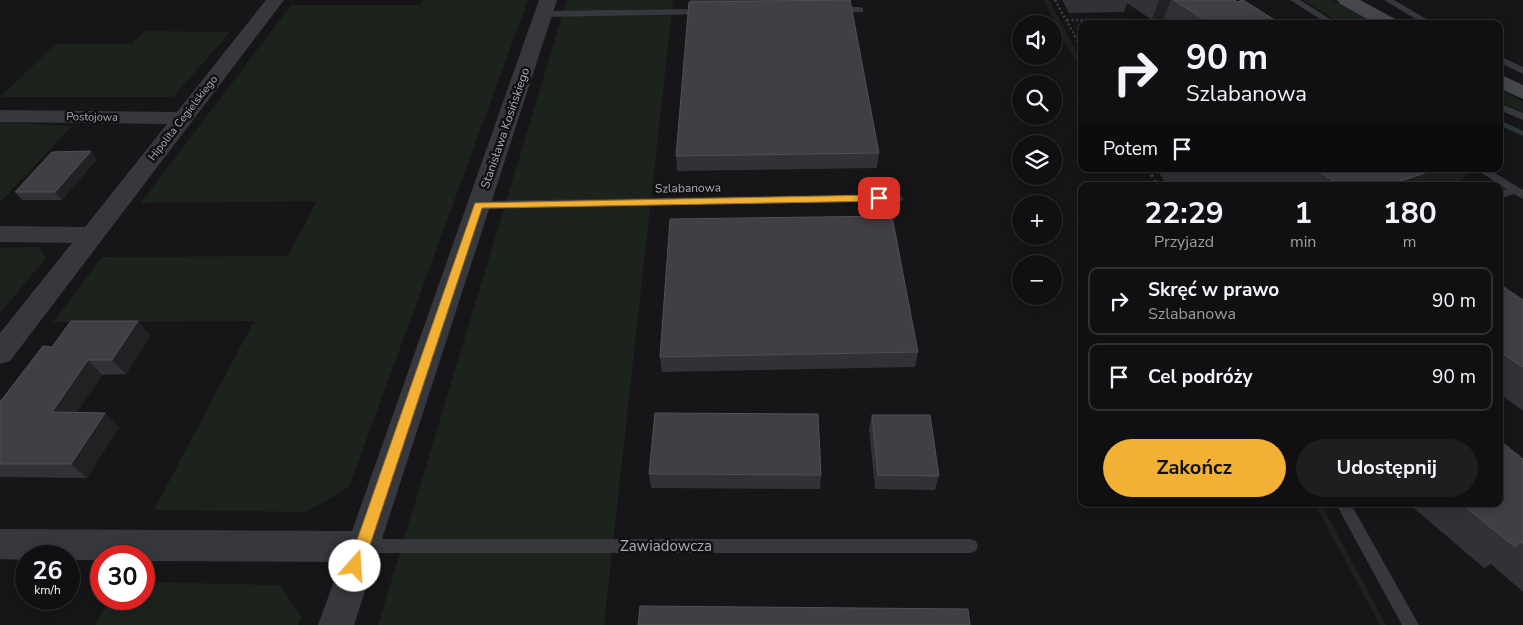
<!DOCTYPE html>
<html lang="pl">
<head>
<meta charset="utf-8">
<style>
  body { margin:0; font-family:"Nunito Sans",sans-serif; background:#1e1e20; color:#f1f3f6; height:100vh; display:flex; flex-direction:column; font-size:19px; white-space:nowrap }
  * { box-sizing:border-box; margin:0 }
  p { font-size:16px; color:#9c9d9f }
  .icon { flex:none; width:28px; height:28px; fill:none; stroke:currentColor; stroke-width:2; stroke-linecap:round; stroke-linejoin:round }
  .map { position:relative; flex:1; overflow:hidden }
  .panel { position:absolute; left:1078px; top:182px; width:425px; height:325px; display:flex; flex-direction:column; background:#101012; border-radius:10px; box-shadow:0 2px 12px #0003,0 0 0 1px #303032 }
  .panel>* { flex:none }
  .banner { position:absolute; left:1078px; top:20px; width:425px; height:152px; border-radius:10px; box-shadow:0 2px 12px #0003,0 0 0 1px #303032; background:#101012; color:#f1f3f6; overflow:hidden }
  .fabs { position:absolute; left:1012px; top:15px; display:grid; gap:10px }
  .fabs a { display:grid; place-items:center; width:50px; height:50px; border-radius:50%; background:#101012; box-shadow:0 2px 12px #0003,0 0 0 1px #303032; font-size:25px }
  .speed { position:absolute; left:15px; top:545px; display:flex; gap:10px; font-size:25px; font-weight:700; text-align:center }
  .speed>* { display:grid; place-content:center; width:65px; height:65px; border-radius:50%; background:#101012; box-shadow:0 2px 12px #0003,0 0 0 1px #303032; line-height:1 }
  .speed small { font-size:12px; font-weight:400 }
  .speed .limit { border:8px solid #d22; background:#fff; color:#111 }
  .pin { position:absolute; display:grid; place-items:center; width:42px; height:42px; color:#fff; margin:-21px; border-radius:10px; box-shadow:0 2px 8px #0006 }
  .me { position:absolute; width:55px; margin:-28px; rotate:19deg; stroke-linejoin:round; filter:drop-shadow(0 0 4px #0008) }
  .turn { display:flex; align-items:center; gap:18px; height:105px; padding:0 25px; font-size:22px }
  .turn .icon { width:65px; height:65px; stroke-width:2.5 }
  .turn b { display:block; font-size:35px; line-height:42px }
  .then { display:flex; align-items:center; height:48px; padding:0 25px; background:#0003; gap:10px; font-size:19px }
  .eta { display:flex; justify-content:space-evenly; align-items:center; height:85px; text-align:center }
  .eta b { font-size:30px; font-weight:700; line-height:35px }
  .button { display:flex; gap:10px; margin-top:auto; padding:10px 25px }
  .button a { flex:1; height:58px; border-radius:30px; background:#f2b134; color:#111; font-size:20px; font-weight:700; line-height:58px; text-align:center }
  .button a+a { background:#1e1e20; color:#f1f3f6 }
  ul { padding:0; list-style:none }
  li { display:flex; align-items:center; gap:15px; height:68px; margin:0 10px 8px; padding:0 15px; border:2px solid #303032; border-radius:10px }
  li div { flex:1 }
  li b { display:block; font-size:19px }
  li em { font-style:normal }
  .map>svg:first-child { display:block }
</style>
</head>
<body>
<div class="map">
<svg width="1523" height="625" viewBox="0 0 1523 625">
  <rect width="100%" height="100%" fill="#161618"/>
  <g fill="#1c231d">
    <polygon points="423,0 528,0 349,487 306,512 154,510 254,321 53,322 102,257 288,256 317,201 141,203 291,5 420,5"/>
    <polygon points="567,0 673,0 604,625 378,625"/>
    <polygon points="1044,0 1049,0 1081,60 1081,69 1065,43"/>
    <polygon points="1303,0 1332,0 1375,24 1342,24"/>
    <polygon points="144,31 230,32 173,97 0,97 56,44 132,44"/>
    <polygon points="1499,89 1523,102 1523,112 1499,101"/>
    <polygon points="0,122 72,126 0,202"/>
    <polygon points="38,247 46,258 0,313 0,248"/>
    <polygon points="1315,504 1321,504 1386,625 1380,625"/>
    <polygon points="144,582 280,585 301,616 298,625 95,625 109,599 144,599"/>
  </g>
  <g fill="none" stroke-linecap="round" stroke-linejoin="round">
    <polygon fill="#2c353c" fill-rule="evenodd" points="1499,120 1523,131 1523,136 1499,125"/>
    <g stroke="#3d3f44" stroke-width="2.5" stroke-dasharray="2 2.5" stroke-linecap="butt">
      <polyline points="1055,0 1081,47"/>
      <polyline points="1067,20 1128,20"/>
      <polyline points="1452,20 1460,24"/>
    </g>
    <polyline stroke="#3d3f44" stroke-width="3" stroke-dasharray="2.5 4" stroke-linecap="butt" points="1148,169 1158,186"/>
    <g fill="#37383d" fill-rule="evenodd">
      <polygon points="1290,0 1300,0 1338,24 1328,24"/>
      <polygon points="1384,0 1394,0 1435,24 1424,24"/>
      <polygon points="860,7 863,8 863,12 835,13 831,10 835,7"/>
      <polygon points="705,9 709,12 708,14 543,17 539,14 543,11"/>
      <polygon points="1178,14 1181,15 1181,19 1160,24 1144,24"/>
      <polygon points="1499,56 1523,67 1523,74 1499,62"/>
      <polygon points="1499,103 1523,113 1523,120 1499,110"/>
      <polygon points="1476,169 1488,169 1523,190 1523,199 1514,194 1499,199 1499,192 1506,189"/>
      <polygon points="898,194 903,198 902,201 478,209 472,205 478,201"/>
      <polygon points="1336,504 1351,504 1419,625 1402,625"/>
      <polygon points="362,539 970,539 976,541 978,546 976,551 970,553 362,553 356,551 354,546 356,541"/>
    </g>
    <g fill="#37383d" fill-rule="evenodd">
      <polygon points="266,0 284,0 10,361 0,364 0,333 72,243 0,242 0,226 85,227 167,124 0,122 0,110 177,112"/>
      <polygon points="539,0 557,0 354,625 318,625 341,562 144,561 144,556 101,556 101,560 69,560 69,556 26,556 26,560 0,559 0,529 352,531"/>
    </g>
    <g fill="#45474d" fill-rule="evenodd">
      <polygon points="1337,0 1360,0 1397,20 1399,24 1376,24 1340,4"/>
      <polygon points="1499,74 1523,85 1523,99 1499,88"/>
    </g>
  </g>
  <g fill="#323236">
    <polygon points="690,0 850,0 879,153 877,168 677,171 676,156"/>
    <polygon points="1062,0 1234,0 1281,24 1161,24 1164,17 1152,20 1127,3 1124,12 1069,13"/>
    <polygon points="97,159 62,200 22,200 15,192"/>
    <polygon points="1157,169 1471,169 1460,182 1449,186 1167,186"/>
    <polygon points="1499,284 1523,300 1523,411 1499,393"/>
    <polygon points="138,321 150,336 126,374 102,375 77,412 105,413 119,427 87,478 0,477 0,402"/>
    <polygon points="918,352 915,367 662,372 660,357"/>
    <polygon points="872,415 939,476 935,490 875,489 869,429"/>
    <polygon points="1523,459 1523,592 1491,564 1484,568 1409,504 1499,504"/>
    <polygon points="649,474 821,475 820,489 651,488"/>
  </g>
  <g fill="#212124">
    <polygon points="1159,0 1171,0 1164,17 1152,20"/>
    <polygon points="91,151 97,159 62,200 55,192"/>
    <polygon points="1437,169 1471,169 1460,182 1449,186 1385,186"/>
    <polygon points="138,321 150,336 126,374 112,360"/>
    <polygon points="88,360 102,375 68,426 52,412"/>
    <polygon points="105,413 119,427 87,478 71,464"/>
  </g>
  <g fill="#3f3f44" stroke="#4f5156">
    <polygon points="850,0 879,153 676,156 689,2"/>
    <polygon points="1174,0 1234,0 1237,2 1243,0 1281,24 1211,24"/>
    <polygon points="91,151 55,192 15,192 52,152"/>
    <polygon points="1269,169 1437,169 1385,186 1369,186 1366,184 1361,186 1340,186 1321,172"/>
    <polygon points="892,216 918,352 660,357 670,219"/>
    <polygon points="1499,284 1523,300 1523,367 1499,351"/>
    <polygon points="71,321 138,321 112,360 88,360 52,412 105,413 71,464 0,464 0,402 43,346 52,347"/>
    <polygon points="655,413 818,414 821,475 649,474"/>
    <polygon points="872,415 930,415 939,476 878,475"/>
    <polygon points="1499,440 1523,459 1523,544 1521,542 1515,547 1462,504 1499,504"/>
    <polygon points="640,606 968,609 970,625 638,625"/>
  </g>
  <polygon fill="#f2b134" stroke="#9d7322" points="879,195 882,196 882,201 482,208 363,566 361,570 355,572 350,570 348,566 475,203"/>
  <g text-anchor="middle" dominant-baseline="central" stroke-width="5" stroke-linejoin="round" paint-order="stroke">
    <g font-size="11" fill="#a8adb8" stroke="#111113">
      <text transform="translate(92 117) rotate(1)">Postojowa</text>
      <text transform="translate(183 118) rotate(-52)">Hipolita Cegielskiego</text>
    </g>
    <g font-size="12" fill="#a8adb8" stroke="#111113">
      <text transform="translate(505 128) rotate(-71)">Stanisława Kosińskiego</text>
      <text transform="translate(688 188) rotate(-1)">Szlabanowa</text>
    </g>
    <g font-size="15" fill="#a8adb8" stroke="#111113">
      <text x="666" y="546">Zawiadowcza</text>
    </g>
  </g>
</svg>
<div class="fabs">
<a><svg class="icon" aria-label="sound" viewBox="0 0 24 24"><path d="M4 9h4l5-4v14l-5-4H4zM17 9q2 3 0 6"/></svg></a>
<a><svg class="icon" aria-label="search" viewBox="0 0 24 24"><circle cx="10" cy="10" r="6"/><path d="M15 15l6 6"/></svg></a>
<a><svg class="icon" aria-label="layers" viewBox="0 0 24 24"><path d="M12 4l9 5-9 5-9-5zM3 14l9 5 9-5"/></svg></a>
<a>+</a>
<a>−</a>
</div>
<div class="speed"><div>26<small>km/h</small></div><div class="limit">30</div></div>
<div class="pin" style="left:879px;top:198px;background:#d93025"><svg class="icon" aria-label="arrive" viewBox="0 0 24 24"><path d="M6 21V4h12l-3 4 3 4H6"/></svg></div>
<svg class="me" style="left:355px;top:566px" viewBox="-20 -20 40 40"><circle r="19" fill="#fff"/><path d="M0-13L10 11 0 6-10 11z" fill="#f2b134"/></svg>
<div class="banner">
<div class="turn"><svg class="icon" aria-label="right" viewBox="0 0 24 24"><path d="M7 20v-9h11M14 6l5 5-5 5"/></svg><div><b>90 m</b>Szlabanowa</div></div>
<div class="then">Potem<svg class="icon" aria-label="arrive" viewBox="0 0 24 24"><path d="M6 21V4h12l-3 4 3 4H6"/></svg></div>
</div>
<section class="panel">
<div class="eta">
<div><b>22:29</b><p>Przyjazd</p></div>
<div><b>1</b><p>min</p></div>
<div><b>180</b><p>m</p></div>
</div>
<ul>
<li><svg class="icon" aria-label="right" viewBox="0 0 24 24"><path d="M7 20v-9h11M14 6l5 5-5 5"/></svg><div><b>Skręć w prawo</b><p>Szlabanowa</p></div><em>90 m</em></li>
<li><svg class="icon" aria-label="arrive" viewBox="0 0 24 24"><path d="M6 21V4h12l-3 4 3 4H6"/></svg><div><b>Cel podróży</b></div><em>90 m</em></li>
</ul>
<div class="button"><a>Zakończ</a><a>Udostępnij</a></div>
</section>
</div>
</body>
</html>
